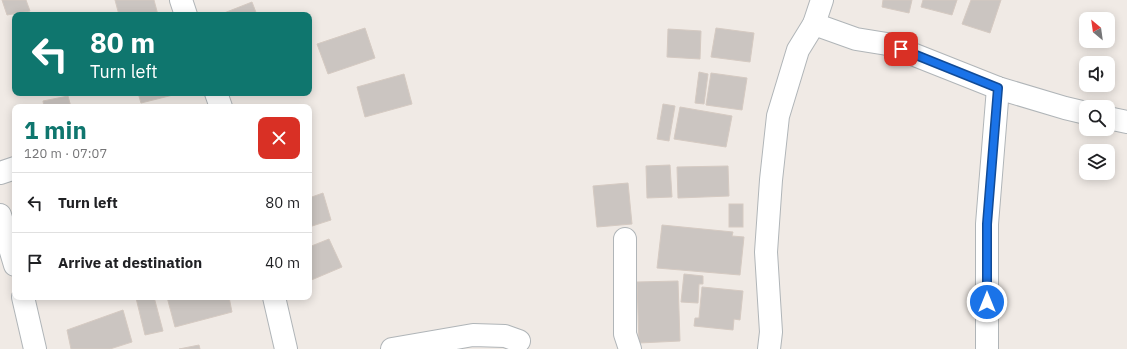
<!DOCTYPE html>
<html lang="en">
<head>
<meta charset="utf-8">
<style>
  body { margin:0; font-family:"IBM Plex Sans",sans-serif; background:#f2f2f2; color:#202124; height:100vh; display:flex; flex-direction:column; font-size:15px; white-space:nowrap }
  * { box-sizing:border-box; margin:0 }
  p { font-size:13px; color:#757577 }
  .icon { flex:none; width:22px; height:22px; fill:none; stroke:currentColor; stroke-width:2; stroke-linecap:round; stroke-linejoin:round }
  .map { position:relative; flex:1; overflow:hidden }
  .side { position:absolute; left:12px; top:104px; width:300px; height:196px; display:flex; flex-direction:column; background:#fff; border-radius:8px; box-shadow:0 2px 10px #0003 }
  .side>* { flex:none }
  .top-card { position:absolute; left:12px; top:12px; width:300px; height:84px; border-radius:8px; box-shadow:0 2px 10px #0003; background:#0f766e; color:#fff; overflow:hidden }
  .needle { width:26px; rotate:331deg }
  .tools { position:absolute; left:1079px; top:12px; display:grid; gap:8px }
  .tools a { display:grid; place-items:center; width:36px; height:36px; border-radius:8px; background:#fff; box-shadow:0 2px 10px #0003; font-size:20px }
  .pin { position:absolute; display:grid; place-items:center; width:34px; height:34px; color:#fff; margin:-17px; border-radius:8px; box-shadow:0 2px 6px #0006 }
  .me { position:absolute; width:44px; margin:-22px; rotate:0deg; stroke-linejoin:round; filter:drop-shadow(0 0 3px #0008) }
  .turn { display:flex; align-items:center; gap:14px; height:84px; padding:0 12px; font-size:18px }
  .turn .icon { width:52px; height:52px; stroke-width:2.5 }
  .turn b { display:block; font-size:28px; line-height:34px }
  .round { display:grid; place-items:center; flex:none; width:42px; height:42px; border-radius:8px; background:#f2f2f2 }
  .overview { display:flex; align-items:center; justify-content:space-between; height:68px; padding:0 12px }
  h1 { font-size:24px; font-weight:700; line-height:30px; color:#0f766e }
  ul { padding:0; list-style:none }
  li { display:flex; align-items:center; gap:12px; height:60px; padding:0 12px; border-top:1px solid #e0e0e0 }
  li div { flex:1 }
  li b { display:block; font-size:15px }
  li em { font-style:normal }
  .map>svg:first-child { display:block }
</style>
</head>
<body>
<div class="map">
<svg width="1127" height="349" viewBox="0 0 1127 349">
  <rect width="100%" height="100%" fill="#f0eae5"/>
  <g fill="#cbc5c1" stroke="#d5cac2">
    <polygon points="2,0 26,0 30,11 7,15"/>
    <polygon points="115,0 154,0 158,15 119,15"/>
    <polygon points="883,0 912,0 909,13 882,7"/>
    <polygon points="923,0 957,0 952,15 921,7"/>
    <polygon points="971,0 1001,0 990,33 962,24"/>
    <polygon points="252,2 257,15 219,15"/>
    <polygon points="365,28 375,58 328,74 317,44"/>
    <polygon points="716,28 754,33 750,62 711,57"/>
    <polygon points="668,29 701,31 700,59 667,57"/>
    <polygon points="699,72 708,74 704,104 695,103"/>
    <polygon points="711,73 747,78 742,110 706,105"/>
    <polygon points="404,74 412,104 365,117 357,87"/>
    <polygon points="138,93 172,93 173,95 141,103"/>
    <polygon points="68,96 71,107 44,107 43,101"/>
    <polygon points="663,104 675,106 669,141 657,139"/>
    <polygon points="680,107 732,116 726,147 674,139"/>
    <polygon points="670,165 672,197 647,198 646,166"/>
    <polygon points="728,166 729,196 678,198 677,167"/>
    <polygon points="628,183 632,224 597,227 593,186"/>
    <polygon points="323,193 331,220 309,227 309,198"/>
    <rect x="729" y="204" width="14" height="23"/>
    <polygon points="662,225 733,232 732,236 744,237 740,275 657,268"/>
    <polygon points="329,239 342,267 309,281 309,247"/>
    <polygon points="684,274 703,276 703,284 699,284 698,303 681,302"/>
    <polygon points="678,281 680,341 639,343 637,282"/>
    <polygon points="702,287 743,291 740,320 734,319 733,330 694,326 695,318 699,318"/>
    <polygon points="138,297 154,297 163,331 145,335 136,298"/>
    <polygon points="167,297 229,297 232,312 175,327"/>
    <polygon points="123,310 132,342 110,349 71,349 67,330"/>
    <polygon points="199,345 200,349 179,349"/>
  </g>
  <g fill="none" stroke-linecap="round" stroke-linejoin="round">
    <defs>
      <g id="street">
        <polyline points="181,0 186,15"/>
        <polyline points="814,24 856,39 887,44 998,88 1065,108 1086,113"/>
        <polyline points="216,93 221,107"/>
        <polyline points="1108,118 1127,122"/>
        <polyline points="0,173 15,168"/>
        <polyline points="0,215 15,265"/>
        <polyline points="625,239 625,334 630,349"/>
        <polyline points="23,297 35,349"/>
        <polyline points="274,297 286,349"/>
        <polyline points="392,349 473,335 505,336 519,341"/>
        <polyline points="769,349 771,332 766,252 771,180 778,116 798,50 814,24 822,0"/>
        <polyline points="987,349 987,224 998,88"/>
      </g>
    </defs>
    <use href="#street" stroke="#b0b5b8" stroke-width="24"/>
    <use href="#street" stroke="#fff" stroke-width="22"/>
  </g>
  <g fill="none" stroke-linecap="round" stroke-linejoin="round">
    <defs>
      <polyline id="route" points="901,49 998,88 987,224 987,302"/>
    </defs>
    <use href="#route" stroke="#114b97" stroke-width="10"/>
    <use href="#route" stroke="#1a73e8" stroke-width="7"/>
  </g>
</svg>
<div class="tools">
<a><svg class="needle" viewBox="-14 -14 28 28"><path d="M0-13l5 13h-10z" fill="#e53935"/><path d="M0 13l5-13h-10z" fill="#757577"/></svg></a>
<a><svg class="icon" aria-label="sound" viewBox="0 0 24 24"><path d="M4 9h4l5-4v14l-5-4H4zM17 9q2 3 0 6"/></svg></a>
<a><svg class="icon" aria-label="search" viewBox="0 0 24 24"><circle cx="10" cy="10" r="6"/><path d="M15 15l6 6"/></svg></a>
<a><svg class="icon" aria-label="layers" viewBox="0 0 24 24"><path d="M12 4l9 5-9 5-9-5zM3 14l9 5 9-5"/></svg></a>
</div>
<div class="pin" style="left:901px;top:49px;background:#d93025"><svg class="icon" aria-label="arrive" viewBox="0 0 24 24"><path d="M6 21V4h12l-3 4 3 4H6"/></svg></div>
<svg class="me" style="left:987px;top:302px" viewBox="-20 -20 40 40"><circle r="17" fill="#1a73e8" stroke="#fff" stroke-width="3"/><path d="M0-11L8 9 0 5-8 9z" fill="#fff"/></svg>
<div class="top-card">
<div class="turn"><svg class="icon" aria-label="left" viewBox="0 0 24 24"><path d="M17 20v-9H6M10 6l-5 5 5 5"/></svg><div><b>80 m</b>Turn left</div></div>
</div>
<section class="side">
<div class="overview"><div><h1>1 min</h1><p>120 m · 07:07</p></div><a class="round" style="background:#d93025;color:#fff"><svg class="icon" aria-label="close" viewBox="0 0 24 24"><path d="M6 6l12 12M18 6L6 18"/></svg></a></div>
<ul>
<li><svg class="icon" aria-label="left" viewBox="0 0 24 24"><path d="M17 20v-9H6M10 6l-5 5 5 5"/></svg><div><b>Turn left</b></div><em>80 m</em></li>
<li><svg class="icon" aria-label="arrive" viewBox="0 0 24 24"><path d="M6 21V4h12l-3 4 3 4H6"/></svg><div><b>Arrive at destination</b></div><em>40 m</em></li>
</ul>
</section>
</div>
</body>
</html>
